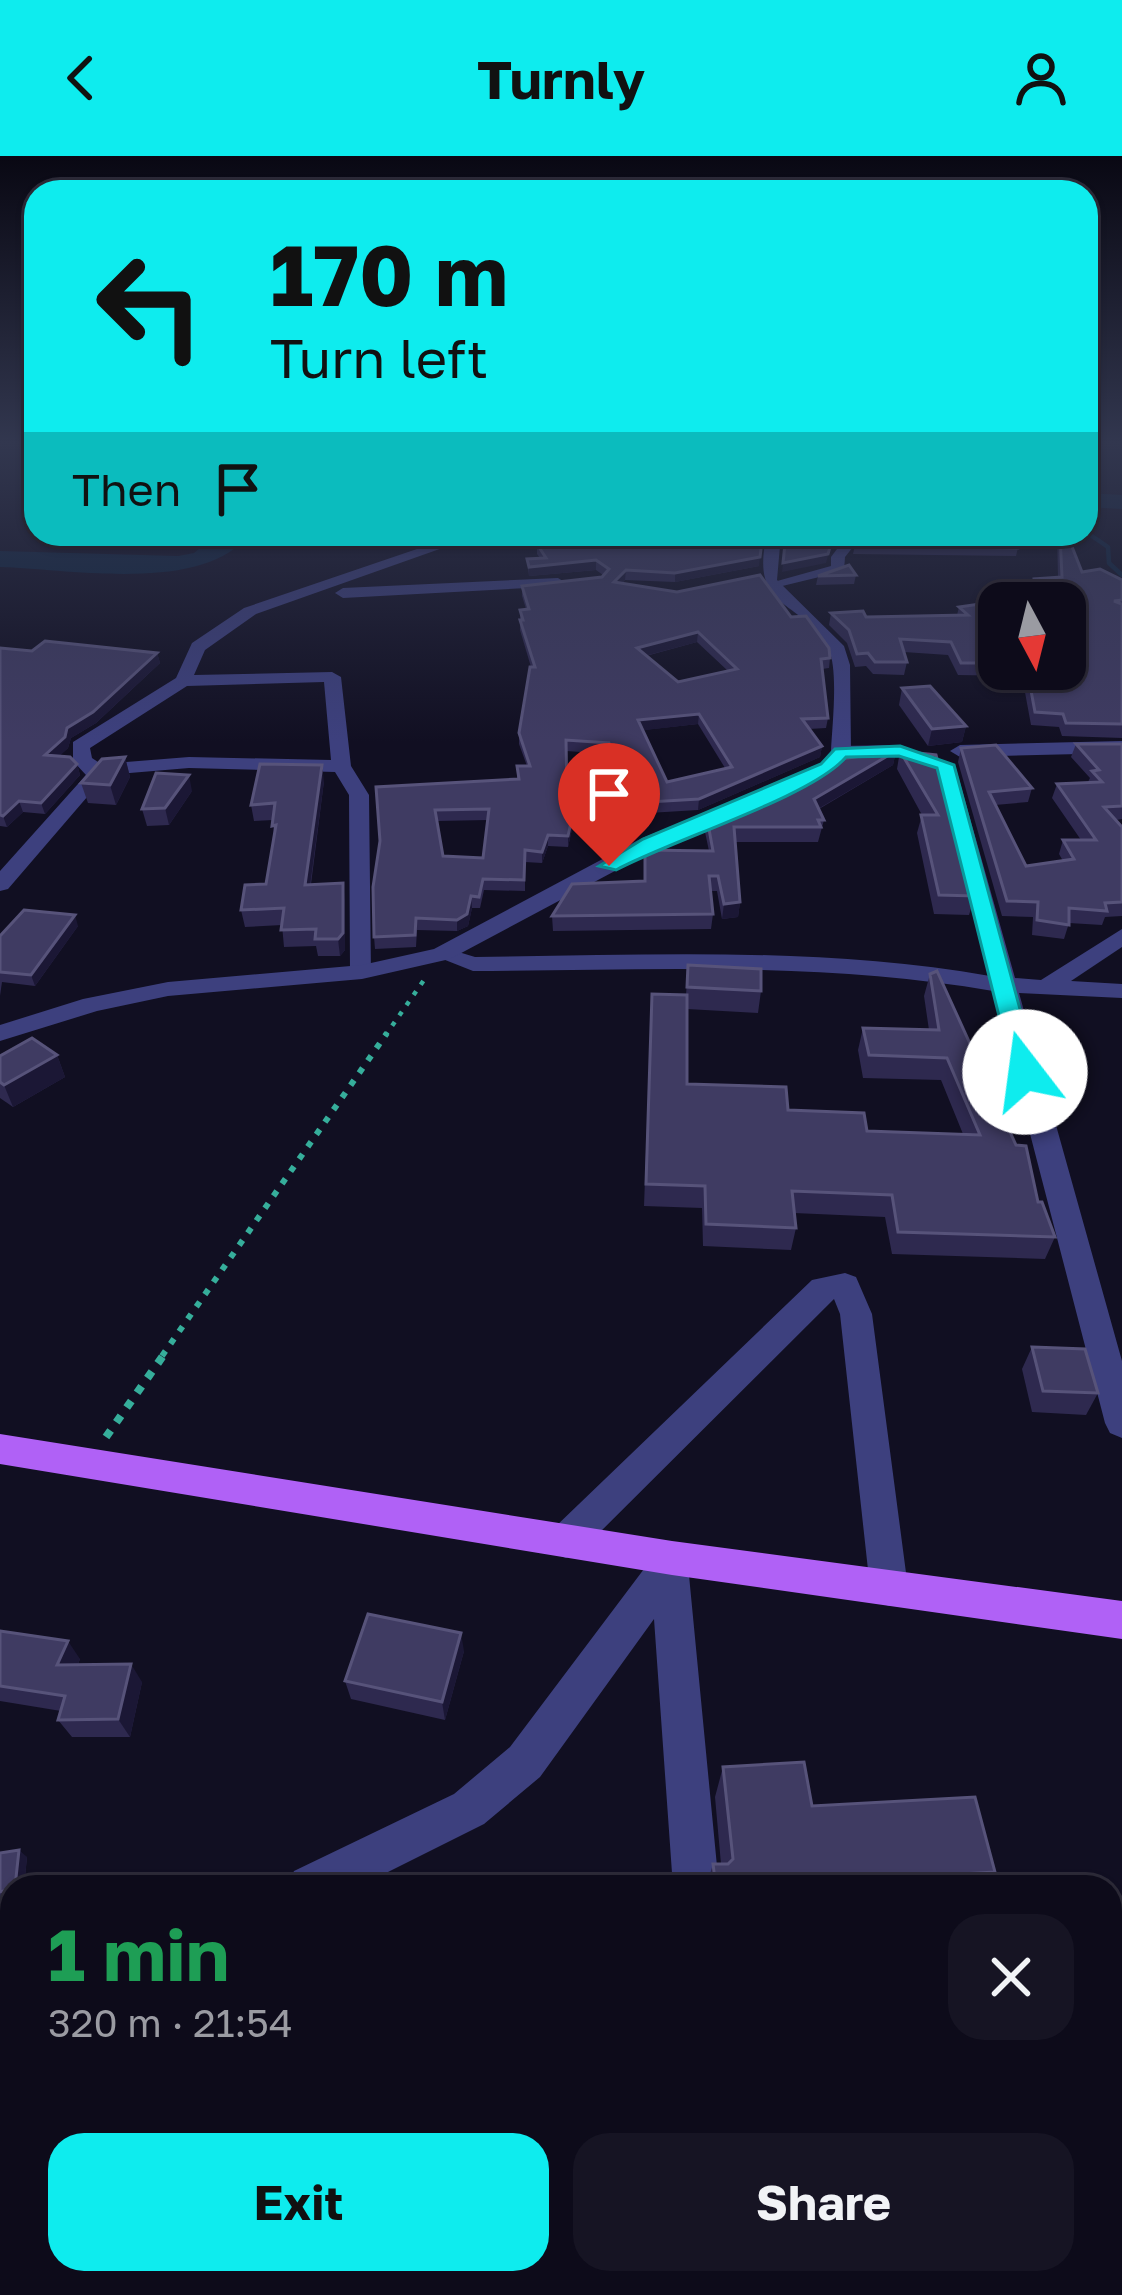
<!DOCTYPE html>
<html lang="en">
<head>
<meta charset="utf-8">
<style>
  body { margin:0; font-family:"Golos Text",sans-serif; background:#161423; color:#f1f3f6; height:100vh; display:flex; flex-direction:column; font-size:45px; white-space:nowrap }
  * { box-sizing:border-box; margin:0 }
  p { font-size:39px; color:#9a9ba2 }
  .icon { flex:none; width:66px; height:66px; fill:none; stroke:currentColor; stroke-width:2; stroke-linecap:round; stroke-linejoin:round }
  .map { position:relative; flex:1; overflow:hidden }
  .sheet { position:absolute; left:0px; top:1719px; width:1122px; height:420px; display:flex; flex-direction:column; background:#0d0b1a; border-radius:36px 36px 0 0; box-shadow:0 3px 9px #0004,0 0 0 3px #2d2b39 }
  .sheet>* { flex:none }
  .hud { position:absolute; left:24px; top:24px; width:1074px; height:366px; border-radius:36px; box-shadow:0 3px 9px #0004,0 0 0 3px #2d2b39; background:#0eecee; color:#111; overflow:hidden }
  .needle { width:78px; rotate:173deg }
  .fabs { position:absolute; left:978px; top:426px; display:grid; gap:24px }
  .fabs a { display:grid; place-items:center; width:108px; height:108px; border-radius:24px; background:#0d0b1a; box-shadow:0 3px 9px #0004,0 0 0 3px #2d2b39; font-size:60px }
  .pin { position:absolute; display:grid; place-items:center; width:102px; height:102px; color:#fff; margin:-123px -51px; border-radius:50% 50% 50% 0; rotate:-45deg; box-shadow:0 0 12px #0007 }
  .pin .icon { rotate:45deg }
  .me { position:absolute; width:132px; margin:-66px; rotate:345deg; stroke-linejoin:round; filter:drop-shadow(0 0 9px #0008) }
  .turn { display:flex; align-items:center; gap:42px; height:252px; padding:0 48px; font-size:54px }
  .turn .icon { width:156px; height:156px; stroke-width:2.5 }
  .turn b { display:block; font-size:84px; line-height:102px }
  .then { display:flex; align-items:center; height:114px; padding:0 48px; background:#0003; gap:24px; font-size:45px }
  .round { display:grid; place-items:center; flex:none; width:126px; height:126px; border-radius:36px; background:#161423 }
  .summary { display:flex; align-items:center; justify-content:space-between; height:204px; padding:0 48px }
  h1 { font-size:72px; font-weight:700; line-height:90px; color:#1e9e55 }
  .primary-button { display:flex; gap:24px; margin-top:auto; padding:24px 48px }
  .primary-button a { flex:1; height:138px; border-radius:36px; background:#0eecee; color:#111; font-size:48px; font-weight:700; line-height:138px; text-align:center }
  .primary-button a+a { background:#161423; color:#f1f3f6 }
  header { display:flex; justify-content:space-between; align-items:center; height:156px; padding:0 48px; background:#0eecee; color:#111; font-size:54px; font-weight:700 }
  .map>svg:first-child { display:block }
</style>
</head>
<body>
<header><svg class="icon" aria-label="back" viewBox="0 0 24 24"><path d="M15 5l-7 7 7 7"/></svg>Turnly<svg class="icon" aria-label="person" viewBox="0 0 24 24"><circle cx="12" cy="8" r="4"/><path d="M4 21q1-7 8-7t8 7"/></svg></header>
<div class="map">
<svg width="1122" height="2139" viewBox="0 0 1122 2139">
  <rect width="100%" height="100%" fill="#110f22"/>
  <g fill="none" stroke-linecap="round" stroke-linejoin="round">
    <polyline stroke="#0d233e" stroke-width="4.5" points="1086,376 1108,391 1109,407 1122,419"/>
    <g fill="#0d233e" fill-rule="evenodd">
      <polygon points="1086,337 1122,339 1122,353 1086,351"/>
      <path d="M217 378 246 382C198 437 68 413 0 411V395L178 400 194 397Z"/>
    </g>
    <polyline stroke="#36ae9b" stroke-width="4.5" stroke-dasharray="4.5 8" stroke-linecap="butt" points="385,880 424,824"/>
    <polyline stroke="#36ae9b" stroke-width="6" stroke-dasharray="6 9" stroke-linecap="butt" points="162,1200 387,877"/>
    <polyline stroke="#36ae9b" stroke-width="8" stroke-dasharray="8 10" stroke-linecap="butt" points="106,1281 165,1197"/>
    <g fill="#3d407e" fill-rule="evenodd">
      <path d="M461 378H482L256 458 205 494 194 519 332 516 341 521 351 610 369 639 371 821H353L350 816 349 639 335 616 189 612 106 619 8 733 0 735V715L86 619 73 605V586L176 522 192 487 244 452ZM324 526 331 604 189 601 101 608 92 602 90 592 187 530Z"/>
      <polygon points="844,378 861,381 845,401 844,415 770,433 770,427 831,410 831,401 846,381"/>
      <polygon points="558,422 566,427 563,430 343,442 335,437 343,432"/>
      <polygon points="1122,585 1122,597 960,601 950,595 960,589"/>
      <path d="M900 589 955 609 1015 822 1041 824 1122 773V791L1071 825 1122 828V842L1019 837 1122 1205V1282L1110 1277 1105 1267 993 835C821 805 647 814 473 815L430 798 442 791 475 801C647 799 819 790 990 820L936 613 899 601 841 602 831 596 841 590Z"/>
      <polygon points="845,1117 856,1121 872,1158 908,1432 903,1445 889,1450 875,1445 870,1432 840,1158 834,1143 579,1397 566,1402 553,1397 547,1385 553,1373 812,1124"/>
      <polygon points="669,1392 682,1397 688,1409 719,1731 673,1731 654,1463 540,1621 484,1668 358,1731 287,1731 294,1715 454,1638 510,1591 656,1397"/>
      <polygon points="12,1880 12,1931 0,1936 0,1885"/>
      <polygon points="1110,2070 1122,2075 1122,2139 1100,2127 1110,2127"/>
      <rect x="691" y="2127" width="54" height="12"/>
    </g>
    <g fill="#3d407e" fill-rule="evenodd">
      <path d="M767 378H781L777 424 844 490 850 509 851 596C836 615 816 633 791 630V622L820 608 831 595C832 571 839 512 828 492 799 440 749 456 767 378Z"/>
      <polygon points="742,643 752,649 749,653 658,692 450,803 362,823 168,840 97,855 0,885 0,869 83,843 168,826 362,809 434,793 642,682"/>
    </g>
    <polygon fill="#b061f6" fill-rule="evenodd" points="0,1278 672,1385 1122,1445 1122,1483 672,1419 0,1308"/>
  </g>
  <g fill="#2e294f" fill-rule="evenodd">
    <polygon points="858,378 1021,378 1021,379 1016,400 853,398 855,389 862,380"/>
    <path d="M1057 378H1067L1082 416 1122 424V582L1062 580 1059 571 1031 569 1022 520 958 519 948 499 904 496 907 506 904 519 873 518 866 510 855 511 847 487 829 469 831 457 866 461 957 459 959 451 1031 440 1034 423 1058 421ZM999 447 1065 513H999Z"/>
    <path d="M537 388 759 410 675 426 625 424 622 427 791 461 830 502 829 512 822 513 828 562 826 572 809 573 822 590 820 601 698 654 632 658 609 598 566 595 567 640 577 651 568 691 548 690 542 707 525 706V735L484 734 480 752H472L468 770 457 775 417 774 416 791 375 793 374 781 380 685 376 631 517 623V610H527L519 588V577L531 511 520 474V454L526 453 522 440V430L602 421 603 419 596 414 529 420 527 403 540 402 537 398ZM697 486 728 515 678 526 646 500ZM698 568 725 612 667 626 643 574ZM488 664 483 702 443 700 437 665Z"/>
    <polygon points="856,419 854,428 816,429 818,420"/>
    <polygon points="0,492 32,495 157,497 160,507 96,567 71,582 68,592 59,600 77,608 80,619 45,658 23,656 7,671 0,670"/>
    <polygon points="902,532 966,570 962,586 928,590 899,549"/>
    <polygon points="1076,588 1122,588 1122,663 1116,664 1122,671 1122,760 1105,761 1102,769 1069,767 1064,783 1032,779 1033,761 1002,760 958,606 961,592 1032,632 1028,646 995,649 1026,710 1063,705 1059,698 1063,684 1081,684 1052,642 1057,628 1088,626 1090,622 1071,601"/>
    <polygon points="896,595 893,609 819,653 824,664 818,686 735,686 740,746 738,761 722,763 717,735 710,735 713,758 711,773 553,775 552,760 644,725 709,695 705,676 707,662"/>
    <polygon points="900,595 936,599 975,740 969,759 934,758 917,677 922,659 897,613"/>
    <polygon points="125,601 130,621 116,649 88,647 81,627"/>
    <polygon points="324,625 311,728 345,744 345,794 340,800 318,800 316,790 284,791 282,769 245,771 241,754 266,728 274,680 273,664 254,665 251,649"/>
    <polygon points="192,635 169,669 147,670 142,653"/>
    <polygon points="78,770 35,830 2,826 0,840 0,780"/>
    <polygon points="688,809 761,835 758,857 687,853 687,928 867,975 963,978 941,924 863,922 858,894 863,872 929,874 924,840 930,818 1055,1081 1045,1103 892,1098 885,1061 794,1057 796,1072 791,1094 703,1090 702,1052 644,1050 651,860 686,839"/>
    <polygon points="57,899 65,921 13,951 0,942 0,900"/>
    <polygon points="1032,1191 1098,1237 1086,1259 1032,1256 1022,1213"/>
    <polygon points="0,1475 80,1503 78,1508 142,1526 130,1581 72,1581 58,1564 61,1555 0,1545"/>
    <polygon points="464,1495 445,1564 351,1543 345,1525"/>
    <polygon points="723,1611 812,1650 995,1716 982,1731 706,1731 713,1708 721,1708 715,1641"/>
    <polygon points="0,1697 27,1701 24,1731 12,1731 12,1742 0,1744"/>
    <polygon points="1110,1774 1122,1775 1122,1888 1110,1886"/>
    <polygon points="872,2127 937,2127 937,2131 924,2134 873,2133"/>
  </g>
  <g fill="#1b1735">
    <polygon points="832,385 826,407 782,416 783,407"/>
    <polygon points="760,401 759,410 675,426 675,417"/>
    <polygon points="596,404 596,414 529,420 529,411"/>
    <polygon points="626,414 625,424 613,436 614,426"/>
    <polygon points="698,476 697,486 637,502 637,492"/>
    <polygon points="157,497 160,507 96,567 71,582 68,592 49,610 45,599 67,572"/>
    <polygon points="699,558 698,568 637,575 638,564"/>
    <polygon points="966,570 962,586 928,590 932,573"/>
    <polygon points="822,590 820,601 698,654 699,643"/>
    <polygon points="896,595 893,609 811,657 814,643"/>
    <polygon points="125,601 130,621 116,649 110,629"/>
    <polygon points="77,608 80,619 45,658 41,647"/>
    <polygon points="322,609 324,625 308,745 305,729"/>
    <polygon points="189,619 192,635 169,669 165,652"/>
    <polygon points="577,640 577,651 568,691 568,680"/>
    <polygon points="19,645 23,656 7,671 3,660"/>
    <polygon points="548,679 548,690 542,707 542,696"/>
    <polygon points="343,727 345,744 345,794 340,800 338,783"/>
    <polygon points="471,740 472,752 468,770 457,775 457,764"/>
    <polygon points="740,746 738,761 722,763 724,748"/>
    <polygon points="75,759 78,770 35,830 31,819"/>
    <polygon points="57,899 65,921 13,951 4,929"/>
    <polygon points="461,1477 464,1495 445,1564 442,1546"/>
    <polygon points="68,1485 80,1503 70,1527 57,1509"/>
    <polygon points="131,1508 142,1526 130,1581 118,1563"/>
    <polygon points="19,1694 27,1701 24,1731 15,1731"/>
    <polygon points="176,2127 190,2130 189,2139 176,2139"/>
  </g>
  <g fill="#3f3b62" stroke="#57537a" stroke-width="3" fill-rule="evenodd">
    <path d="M685 378H763L760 401 675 417 626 414 614 426 677 436 760 419 791 461 806 460 829 492 830 502 821 503 828 562 802 563 822 590 699 643 632 647 609 587 566 584 567 640H577L568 680 548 679 542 696 525 694 524 724 483 723 479 741 471 740 467 758 457 764 416 762 415 779 374 781 373 731 380 685 376 631 519 623 517 610H530L519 577 530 511H535L520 464H523L520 454 529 453 522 430 602 421 609 413 596 404 529 411 527 403 546 402 537 388 684 382ZM698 476 737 513 678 526 637 492ZM699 558 732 611 667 626 638 564ZM489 653 483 702 443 700 435 654Z"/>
    <polygon points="786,378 828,378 832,385 828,398 783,407"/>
    <polygon points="863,378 1021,378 1021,379 1018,392 855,389"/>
    <polygon points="1060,378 1067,378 1082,416 1100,413 1122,424 1122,444 1114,445 1122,448 1122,568 1066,567 1063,558 1035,556 1027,513 1065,513 1065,447 999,447 999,507 961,507 951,486 900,483 907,506 875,506 868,497 857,498 849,474 831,457 863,455 866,461 968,459 959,451 1035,440 1034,423 1062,421"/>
    <polygon points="849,409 856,419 818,420"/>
    <polygon points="45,485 157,497 93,556 67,572 65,581 45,599 70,601 77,608 41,647 19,645 3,660 0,659 0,492 32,495"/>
    <polygon points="930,530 966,570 932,573 902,532"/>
    <polygon points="1076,588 1122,588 1122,650 1104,651 1122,671 1122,746 1105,747 1107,755 1069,752 1069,769 1037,764 1038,746 1007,745 961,592 996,589 1032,632 989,636 1026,710 1074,703 1063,684 1096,684 1057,628 1102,626 1092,615 1099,614"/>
    <polygon points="896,595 814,643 824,664 818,664 821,671 734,671 740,746 724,748 718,720 709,720 713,758 552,760 572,728 645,725 645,694 713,695 707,662 841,603"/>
    <polygon points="900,595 936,599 975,740 939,739 921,659 938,659"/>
    <polygon points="125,601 110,629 81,627 102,603"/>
    <polygon points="260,608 322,609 305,729 343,727 343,777 338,783 315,783 316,773 281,774 284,752 241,754 245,729 266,728 276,669 272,670 275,647 251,649"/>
    <polygon points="156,617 189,619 165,652 142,653"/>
    <polygon points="24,754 75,759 31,819 0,816 0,780"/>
    <polygon points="688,809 761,813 761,835 687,831"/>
    <polygon points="937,815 1016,989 1026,990 1038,1046 1042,1046 1055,1081 898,1076 892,1039 792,1035 796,1072 706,1068 705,1030 646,1028 652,838 687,839 687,928 786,931 788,954 864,957 867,975 980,979 947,902 869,899 863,872 939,874 930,818"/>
    <polygon points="32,882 57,899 4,929 0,926 0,900"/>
    <polygon points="1032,1191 1085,1193 1098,1237 1043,1235"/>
    <polygon points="368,1458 461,1477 442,1546 345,1525"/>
    <polygon points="0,1475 68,1485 57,1509 131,1508 118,1563 58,1564 65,1540 0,1530"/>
    <polygon points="804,1606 812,1650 975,1641 995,1716 825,1726 826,1731 716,1731 713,1708 728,1708 733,1703 723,1611"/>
    <polygon points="19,1694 15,1731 0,1736 0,1697"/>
    <polygon points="1110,1774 1122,1775 1122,1866 1110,1864"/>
    <polygon points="12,1928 12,1963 4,1968 0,1949 0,1935"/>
    <polygon points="176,2127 176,2139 121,2139"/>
    <polygon points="883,2127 937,2127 937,2131 884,2130"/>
  </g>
  <linearGradient id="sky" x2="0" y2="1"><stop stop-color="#090813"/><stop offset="0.49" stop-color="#32374f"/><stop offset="1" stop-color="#32374f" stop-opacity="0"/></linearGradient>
  <rect width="1122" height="586" fill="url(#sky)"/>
  <path fill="#0eecee" stroke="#09999b" stroke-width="3" d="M900 590 954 609 1037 916 1033 922H1016L1013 916 937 612 899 600 846 601C812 641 671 684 616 714L599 710 643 683 821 608 835 593Z"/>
</svg>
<div class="fabs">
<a><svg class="needle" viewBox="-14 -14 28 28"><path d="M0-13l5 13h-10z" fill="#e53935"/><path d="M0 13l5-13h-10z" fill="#9a9ba2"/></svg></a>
</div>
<div class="pin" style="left:609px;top:710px;background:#d93025"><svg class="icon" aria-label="arrive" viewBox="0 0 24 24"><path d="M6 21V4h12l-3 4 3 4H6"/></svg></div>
<svg class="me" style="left:1025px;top:916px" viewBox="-20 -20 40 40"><circle r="19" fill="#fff"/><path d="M0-13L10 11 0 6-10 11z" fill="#0eecee"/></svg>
<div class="hud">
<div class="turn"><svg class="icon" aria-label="left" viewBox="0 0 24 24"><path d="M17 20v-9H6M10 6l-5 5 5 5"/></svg><div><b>170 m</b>Turn left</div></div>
<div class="then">Then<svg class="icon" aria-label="arrive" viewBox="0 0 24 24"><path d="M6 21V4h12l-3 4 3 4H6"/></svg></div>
</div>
<section class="sheet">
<div class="summary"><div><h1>1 min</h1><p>320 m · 21:54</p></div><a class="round"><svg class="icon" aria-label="close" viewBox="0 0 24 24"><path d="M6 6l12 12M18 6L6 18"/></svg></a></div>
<div class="primary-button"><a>Exit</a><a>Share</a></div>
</section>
</div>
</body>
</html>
